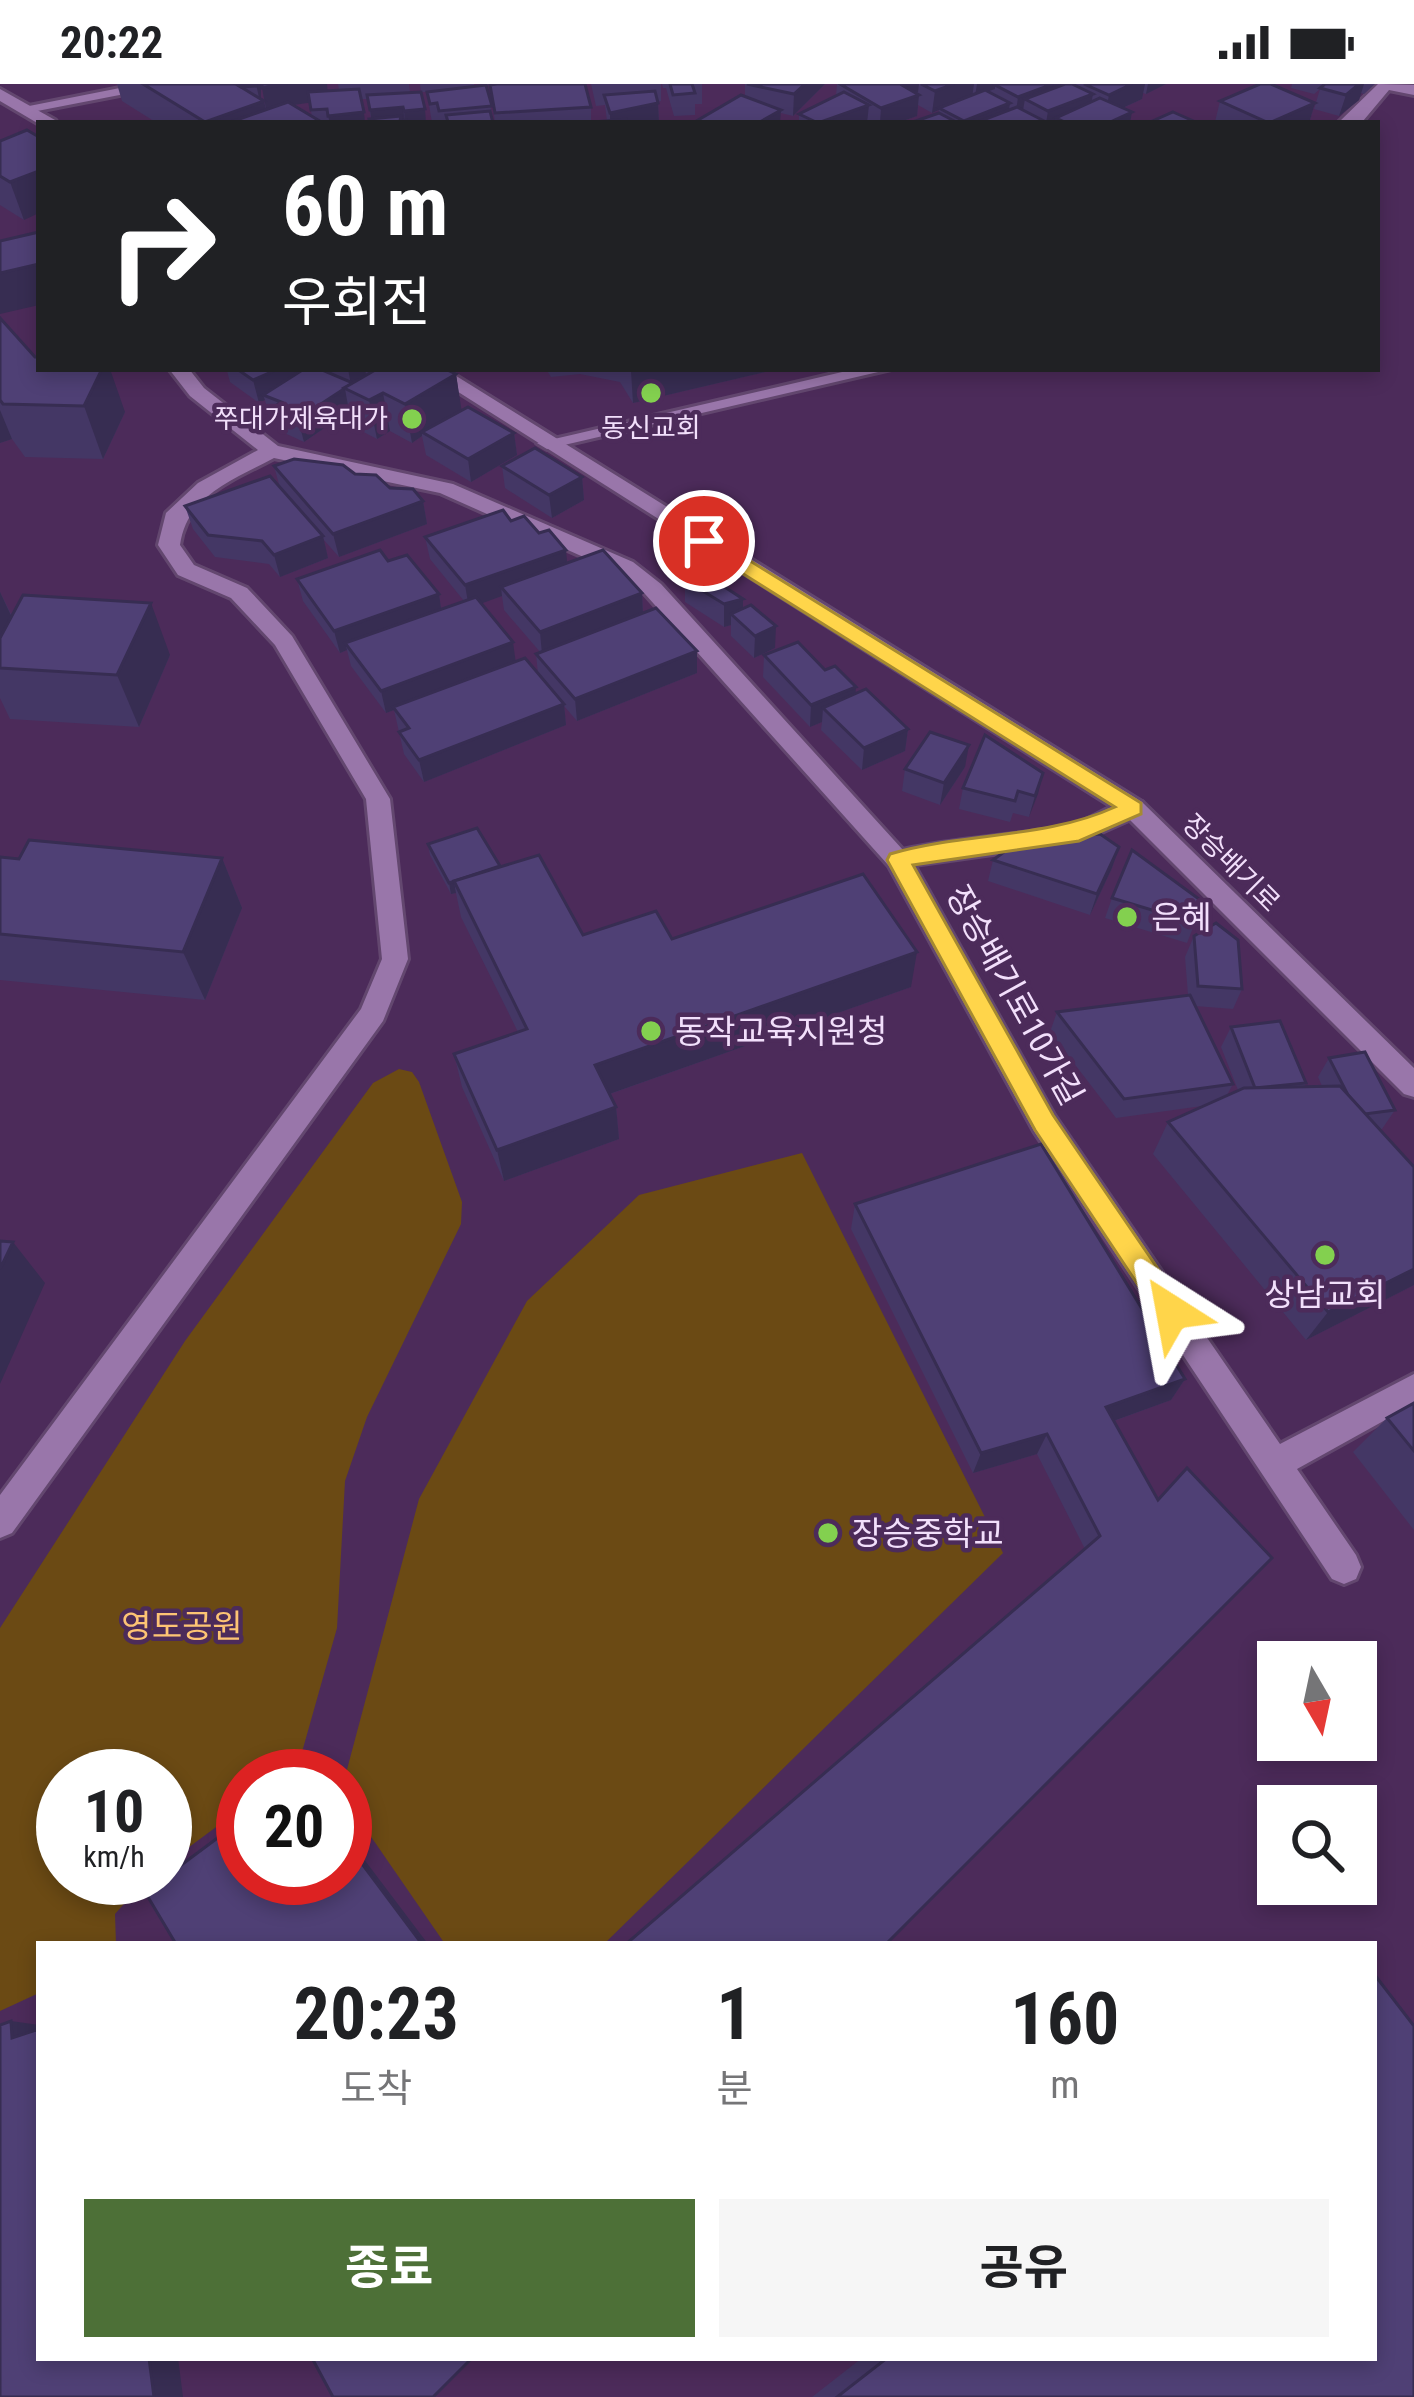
<!DOCTYPE html>
<html lang="ko">
<head>
<meta charset="utf-8">
<style>
  body { margin:0; font-family:"Roboto Condensed","Noto Sans KR",sans-serif; background:#f6f6f6; color:#202124; height:100vh; display:flex; flex-direction:column; font-size:45px; white-space:nowrap }
  * { box-sizing:border-box; margin:0 }
  p { font-size:39px; color:#757577 }
  .icon { flex:none; width:66px; height:66px; fill:none; stroke:currentColor; stroke-width:2; stroke-linecap:round; stroke-linejoin:round }
  .map { position:relative; flex:1; overflow:hidden }
  .drawer { position:absolute; left:36px; top:1857px; width:1341px; height:420px; display:flex; flex-direction:column; background:#fff; border-radius:0px; box-shadow:0 6px 18px #0003 }
  .drawer>* { flex:none }
  .top-card { position:absolute; left:36px; top:36px; width:1344px; height:252px; border-radius:0px; box-shadow:0 6px 18px #0003; background:#202124; color:#fff; overflow:hidden }
  .needle { width:78px; rotate:171deg }
  .buttons { position:absolute; left:1257px; top:1557px; display:grid; gap:24px }
  .buttons a { display:grid; place-items:center; width:120px; height:120px; border-radius:0px; background:#fff; box-shadow:0 6px 18px #0003; font-size:60px }
  .speed { position:absolute; left:36px; top:1665px; display:flex; gap:24px; font-size:60px; font-weight:700; text-align:center }
  .speed>* { display:grid; place-content:center; width:156px; height:156px; border-radius:50%; background:#fff; box-shadow:0 6px 18px #0003; line-height:1 }
  .speed small { font-size:30px; font-weight:400 }
  .speed .limit { border:18px solid #d22; background:#fff; color:#111 }
  .pin { position:absolute; display:grid; place-items:center; width:102px; height:102px; color:#fff; margin:-51px; border:6px solid #fff; border-radius:50%; box-shadow:0 3px 12px #0007 }
  .me { position:absolute; width:132px; margin:-66px; rotate:326deg; stroke-linejoin:round; filter:drop-shadow(0 0 9px #0008) }
  .turn { display:flex; align-items:center; gap:42px; height:252px; padding:0 48px; font-size:54px }
  .turn .icon { width:156px; height:156px; stroke-width:2.5 }
  .turn b { display:block; font-size:84px; line-height:102px }
  .eta { display:flex; justify-content:space-evenly; align-items:center; height:204px; text-align:center }
  .eta b { font-size:72px; font-weight:700; line-height:84px }
  .primary-button { display:flex; gap:24px; margin-top:auto; padding:24px 48px }
  .primary-button a { flex:1; height:138px; border-radius:0px; background:#4d7037; color:#fff; font-size:48px; font-weight:700; line-height:138px; text-align:center }
  .primary-button a+a { background:#f6f6f6; color:#202124 }
  .status { display:flex; justify-content:space-between; align-items:center; height:84px; padding:0 60px; background:#fff; direction:ltr }
  .status svg { height:33px; fill:currentColor }
  .map>svg:first-child { display:block }
</style>
</head>
<body>
<div class="status"><b>20:22</b><svg viewBox="0 0 49 12"><path d="M0 12V9h3v3zM5 12V6h3v6zM10 12V3h3v9zM15 12V0h3v12zM26 1h20v11H26zM47 4h2v5h-2z"/></svg></div>
<div class="map">
<svg width="1414" height="2313" viewBox="0 0 1414 2313">
  <rect width="100%" height="100%" fill="#4c2b5a"/>
  <g fill="#6b4a14">
    <polygon points="399,985 412,988 419,998 462,1118 461,1140 367,1333 345,1397 337,1544 302,1668 279,1692 243,1692 243,1723 165,1781 165,1692 63,1692 63,1794 147,1794 115,1830 116,1860 39,1860 39,1909 0,1927 0,1544 185,1257 373,999"/>
    <polygon points="802,1069 1003,1469 604,1860 445,1860 345,1715 345,1693 419,1415 527,1217 639,1111"/>
  </g>
  <g fill="none" stroke-linecap="round" stroke-linejoin="round">
    <defs>
      <g id="lane">
        <polygon points="140,0 176,0 27,29 19,24"/>
        <polygon points="1378,0 1414,1 1414,11 1389,6 1363,37 1338,39"/>
        <path d="M169 285H189L204 304 278 362 453 400 633 478 661 500 903 766C959 753 1016 753 1072 741 1095 736 1118 712 1142 718L1145 724 1142 730 1079 758 914 781 1054 1031 1280 1360 1414 1290V1320L1297 1385 1356 1471 1361 1483 1356 1495 1344 1500 1332 1495 1034 1047 889 782 645 510 617 488 440 409 274 374C233 396 187 411 180 461L194 481 247 504 292 552 390 715 408 875 383 937 12 1449 0 1454V1411L361 925 382 875 366 715 275 561 231 514 178 491 158 461 166 429 198 399 258 366 190 312Z"/>
        <polygon points="855,285 891,285 547,365 537,359"/>
      </g>
      <g id="secondary">
        <polygon points="0,5 55,36 57,39 39,40 0,17"/>
        <polygon points="422,285 445,285 1142,718 1414,984 1414,1013 1404,1010 1124,730"/>
      </g>
    </defs>
    <use href="#lane" stroke="#63476f" stroke-width="6"/>
    <use href="#secondary" stroke="#63476f" stroke-width="6"/>
    <use href="#lane" fill="#9976aa" fill-rule="evenodd"/>
    <use href="#secondary" fill="#9976aa" fill-rule="evenodd"/>
  </g>
  <g fill="#443765" fill-rule="evenodd">
    <path d="M117 0H261V15L264 17 266 26 262 0H327V7L339 6 338 0H409L410 8H421L420 0H474V2L483 0H585L591 23V38L607 37 605 21 596 22 591 0H661V17L658 18 659 39H495L490 1H486L494 39H432L427 8H421L426 39 371 35 368 15H361L365 39H157L122 17ZM309 18 312 32 293 21Z"/>
    <polygon points="662,0 702,0 702,20 695,20 695,31 674,32 666,4 663,4"/>
    <polygon points="745,0 825,0 793,32 781,29 745,13"/>
    <polygon points="837,0 1166,0 1146,10 1143,9 1142,15 1123,24 1130,39 910,39 938,29 939,26 932,29 918,21 917,32 897,39 799,39 799,30 836,12"/>
    <polygon points="1292,0 1375,0 1364,10 1361,9 1359,16 1339,32 1314,25 1320,5 1314,10 1291,4"/>
    <polygon points="1220,17 1315,19 1309,39 1217,39 1215,38"/>
    <polygon points="0,57 24,136 0,121"/>
    <polygon points="0,234 35,273 125,328 103,375 25,373 12,355 0,359"/>
    <polygon points="223,285 301,285 301,287 303,285 445,285 456,290 461,327 514,349 517,371 471,398 426,371 422,352 412,359 390,347 377,355 352,342 349,327 304,358 278,346 276,336 269,333 265,316 259,319 230,298 227,287"/>
    <polygon points="546,285 778,285 633,319 620,298 580,290 551,293"/>
    <polygon points="274,382 355,390 423,417 427,440 339,473 323,455 328,474 280,493 269,480 215,473 193,445 185,422 280,404"/>
    <polygon points="502,382 582,393 584,416 552,434 505,404"/>
    <path d="M511 437 567 479 642 509 643 529 697 589 577 637 564 622 566 641 424 698 404 670 394 626 386 629 351 582 347 566 340 569 303 517 297 495 388 477 439 510 441 525 464 517 430 475 425 453ZM502 512 504 526 541 569 536 570 538 590 516 577 481 519Z"/>
    <polygon points="685,496 743,525 775,564 754,574 731,552 731,541 724,543 685,518"/>
    <polygon points="0,508 12,532 170,571 139,643 10,635 0,614"/>
    <polygon points="764,571 825,586 856,610 908,645 905,667 862,686 821,646 822,638 810,643 763,593"/>
    <polygon points="965,683 940,721 902,707 905,685"/>
    <polygon points="1043,689 1029,733 1013,729 1010,738 959,725 963,704"/>
    <polygon points="428,760 500,783 583,851 672,855 911,903 610,1010 616,1023 619,1055 504,1097 462,1003 454,970 518,948 461,833 456,809 451,810 430,771"/>
    <polygon points="1119,763 1112,784 1090,831 988,797 993,776"/>
    <polygon points="0,773 19,775 222,774 242,824 205,916 0,896"/>
    <polygon points="1112,814 1203,818 1187,859 1105,834"/>
    <polygon points="1194,852 1242,905 1233,925 1195,922 1233,1000 1227,1011 1238,1006 1221,963 1231,943 1306,999 1304,1003 1322,1002 1318,993 1329,974 1395,1026 1382,1045 1379,1045 1414,1201 1306,1256 1153,1070 1168,1038 1202,1022 1116,1034 1050,948 1057,928 1188,911 1185,873"/>
    <polygon points="855,1120 1185,1295 1171,1316 1114,1337 1158,1416 1085,1465 1037,1370 973,1389 851,1145"/>
    <polygon points="1414,1319 1414,1446 1353,1368 1387,1334"/>
    <polygon points="862,2274 1374,2274 1414,2313 812,2313"/>
  </g>
  <g fill="#372d52">
    <polygon points="256,0 261,0 261,18 264,17 269,39 205,39 260,18"/>
    <polygon points="287,0 327,0 328,12 321,17 266,25 262,4"/>
    <polygon points="805,0 825,0 793,32 794,10"/>
    <polygon points="902,0 919,0 918,8 901,14"/>
    <polygon points="954,0 974,0 972,14 939,24 939,26 932,29 935,7"/>
    <polygon points="977,0 1009,0 995,1 995,5 975,12"/>
    <polygon points="1053,0 1064,0 1025,15 1022,32 1015,35 1018,13"/>
    <polygon points="1132,0 1145,0 1142,15 1105,32 1109,11"/>
    <polygon points="1148,0 1166,0 1146,10"/>
    <polygon points="1359,0 1364,0 1359,16 1339,32 1346,11"/>
    <polygon points="1093,10 1089,31 1056,34 1055,39 1046,39 1048,27"/>
    <polygon points="919,11 917,32 897,39 880,39 881,24"/>
    <polygon points="658,19 659,39 610,39 610,29"/>
    <polygon points="1010,19 1007,39 964,39 964,37"/>
    <polygon points="1315,19 1309,39 1269,39"/>
    <polygon points="869,21 867,39 818,39"/>
    <polygon points="403,23 405,39 372,39 370,26"/>
    <polygon points="425,25 426,39 405,39 404,27"/>
    <polygon points="781,26 780,39 758,39"/>
    <polygon points="364,28 365,39 330,39 328,32"/>
    <polygon points="1132,28 1130,39 1108,39"/>
    <polygon points="39,87 39,129 24,136 10,98"/>
    <polygon points="39,180 39,221 0,230 0,189"/>
    <polygon points="102,285 110,285 125,328 103,375 84,322"/>
    <polygon points="278,285 301,285 304,298 263,311 265,316 259,319 253,296"/>
    <polygon points="348,285 365,285 368,301 351,301"/>
    <polygon points="641,285 778,285 633,319 631,287"/>
    <polygon points="456,290 462,329 422,348 422,352 412,359 405,320"/>
    <polygon points="345,305 349,327 304,358 298,335"/>
    <polygon points="383,309 390,347 377,355 369,316"/>
    <polygon points="0,326 12,355 0,359"/>
    <polygon points="514,349 517,371 471,398 468,375"/>
    <polygon points="582,393 584,416 552,434 549,411"/>
    <polygon points="423,417 427,440 339,473 333,450"/>
    <polygon points="323,452 328,474 280,493 274,471"/>
    <polygon points="566,466 568,488 501,503 502,512 469,524 465,501"/>
    <polygon points="0,508 16,542 0,576"/>
    <polygon points="642,509 643,531 542,570 540,548"/>
    <polygon points="439,510 442,532 345,559 347,566 340,569 334,547"/>
    <polygon points="743,515 743,537 731,530 731,541 724,543 724,520"/>
    <polygon points="151,519 170,571 139,643 117,591"/>
    <polygon points="776,542 775,564 754,574 755,552"/>
    <polygon points="513,558 516,580 386,629 381,607"/>
    <polygon points="697,567 697,589 577,637 575,615"/>
    <polygon points="856,603 854,625 823,624 822,638 810,643 811,621"/>
    <polygon points="564,620 566,641 424,698 419,676"/>
    <polygon points="908,645 905,667 862,686 864,664"/>
    <polygon points="969,661 965,683 940,721 944,699"/>
    <polygon points="1043,689 1038,710 1029,733 1035,712"/>
    <polygon points="1119,763 1112,784 1090,831 1097,810"/>
    <polygon points="222,774 242,824 205,916 183,868"/>
    <polygon points="454,798 456,809 451,810 449,799"/>
    <polygon points="917,868 911,903 598,1014 595,981"/>
    <polygon points="616,1023 619,1055 504,1097 497,1066"/>
    <polygon points="13,1158 45,1199 0,1300 0,1185"/>
    <polygon points="1414,1185 1414,1201 1306,1256 1328,1228"/>
    <polygon points="1185,1295 1171,1316 1094,1344 1106,1323"/>
    <polygon points="1047,1350 1037,1370 973,1389 981,1369"/>
    <polygon points="345,1750 428,1860 422,1860 345,1757"/>
    <polygon points="11,1937 39,1941 39,1957 12,1954"/>
    <polygon points="149,2274 178,2274 183,2313 154,2313"/>
  </g>
  <g fill="#4f4075" stroke="#372d52" stroke-width="3">
    <polygon points="143,0 236,0 264,17 205,38"/>
    <polygon points="236,0 256,0 256,2 241,3"/>
    <polygon points="262,0 287,0 262,4"/>
    <polygon points="497,0 585,0 591,23 495,29 490,1"/>
    <polygon points="670,0 692,0 695,9 673,11"/>
    <polygon points="747,0 805,0 794,10"/>
    <polygon points="840,0 900,0 919,11 881,24"/>
    <polygon points="921,0 954,0 935,7"/>
    <polygon points="999,0 1053,0 1018,13 995,1"/>
    <polygon points="1065,0 1072,0 1093,10 1048,27 1025,15"/>
    <polygon points="1084,0 1132,0 1109,11"/>
    <polygon points="1260,0 1271,0 1315,19 1269,39 1220,17"/>
    <polygon points="1325,0 1359,0 1346,11 1320,4"/>
    <polygon points="486,1 492,22 439,27 437,19 430,20 427,8"/>
    <polygon points="359,5 364,28 328,32 327,25 311,26 308,8"/>
    <polygon points="985,6 1010,19 964,37 939,24"/>
    <polygon points="655,7 658,19 610,29 604,11"/>
    <polygon points="421,8 425,25 404,27 403,23 370,26 367,11"/>
    <polygon points="844,8 869,21 818,39 799,30"/>
    <polygon points="741,11 781,26 758,39 693,39"/>
    <polygon points="1100,14 1132,28 1108,39 1067,39 1056,34"/>
    <polygon points="288,18 323,39 228,39"/>
    <polygon points="1017,23 1048,39 975,39"/>
    <polygon points="490,27 493,39 442,39 448,38 446,31"/>
    <polygon points="1173,28 1198,39 1148,39"/>
    <polygon points="939,29 958,39 910,39"/>
    <polygon points="401,32 400,37 406,36 407,39 370,39 369,35"/>
    <polygon points="626,35 627,39 582,39"/>
    <polygon points="27,46 39,53 39,87 10,98 0,92 0,57"/>
    <polygon points="39,148 39,180 0,189 0,157"/>
    <polygon points="0,234 35,273 39,273 39,285 102,285 84,322 3,320 0,316"/>
    <polygon points="237,285 278,285 253,296"/>
    <polygon points="304,285 320,285 353,299 298,335 273,324 281,318 263,311"/>
    <polygon points="377,285 445,285 456,290 405,320 383,309 369,316 344,304"/>
    <polygon points="468,323 514,349 468,375 422,348"/>
    <polygon points="535,364 582,393 549,411 502,382"/>
    <polygon points="294,375 343,381 355,390 376,391 390,404 413,405 423,417 333,450 274,382"/>
    <polygon points="270,392 323,452 274,471 262,457 208,451 185,422"/>
    <polygon points="503,426 511,437 524,432 539,449 549,446 566,466 465,501 425,453"/>
    <polygon points="380,466 388,477 407,471 439,510 334,547 297,495"/>
    <polygon points="603,466 642,509 540,548 501,503"/>
    <polygon points="700,487 743,515 724,520 685,496"/>
    <polygon points="23,511 151,519 117,591 0,584 0,554"/>
    <polygon points="476,513 513,558 381,607 345,559"/>
    <polygon points="751,521 776,542 755,552 731,530"/>
    <polygon points="656,524 697,567 575,615 536,570"/>
    <polygon points="798,558 825,586 835,582 856,603 811,621 764,571"/>
    <polygon points="525,574 564,620 419,676 399,648 409,644 393,623"/>
    <polygon points="866,605 908,645 864,664 823,624"/>
    <polygon points="930,648 969,661 944,699 905,685"/>
    <polygon points="985,651 1043,689 1035,712 1018,707 1015,717 963,704"/>
    <polygon points="477,744 500,782 449,799 428,760"/>
    <polygon points="1100,750 1119,763 1097,810 993,776 1022,755"/>
    <polygon points="29,756 222,774 183,868 0,850 0,773 19,775"/>
    <polygon points="1132,766 1203,818 1195,839 1112,814"/>
    <polygon points="539,771 583,851 656,827 672,855 863,790 917,868 595,981 616,1023 497,1066 454,970 527,945 454,797"/>
    <polygon points="1216,839 1238,856 1242,905 1198,902 1194,852"/>
    <polygon points="1190,911 1233,1000 1124,1015 1057,928"/>
    <polygon points="1280,937 1306,999 1255,1004 1231,943"/>
    <polygon points="1365,968 1395,1026 1365,1030 1348,1011 1329,974"/>
    <polygon points="1340,1002 1414,1083 1414,1185 1328,1228 1168,1038 1244,1004"/>
    <polygon points="1041,1060 1185,1295 1106,1323 1158,1416 1187,1384 1272,1474 886,1860 626,1860 1100,1452 1047,1350 981,1369 855,1120"/>
    <polygon points="0,1157 13,1158 0,1185"/>
    <polygon points="1414,1319 1414,1367 1387,1334"/>
    <polygon points="243,1735 243,1794 345,1794 345,1757 422,1860 176,1860 145,1808"/>
    <polygon points="1374,1890 1414,1942 1414,2313 837,2313 887,2274 1374,2274"/>
    <polygon points="11,1937 12,1954 39,1945 39,2274 149,2274 154,2313 0,2313 0,1941"/>
    <polygon points="312,2274 472,2274 433,2313 333,2313"/>
  </g>
  <path fill="#ffd54a" stroke="#a68a30" stroke-width="3" d="M697 452H710L1141 719V730L1079 757 913 781 1053 1031 1182 1220 1186 1228 1182 1237 1172 1241 1162 1237 1035 1046 887 776 890 770C965 748 1045 755 1115 723L697 461Z"/>
  <g fill="#83d04f" stroke="#4c2b5a" stroke-width="4.5">
    <circle cx="651" cy="309" r="12"/>
    <circle cx="412" cy="335" r="12"/>
    <circle cx="1127" cy="833" r="12"/>
    <circle cx="651" cy="947" r="12"/>
    <circle cx="1325" cy="1171" r="12"/>
    <circle cx="828" cy="1449" r="12"/>
  </g>
  <g text-anchor="middle" dominant-baseline="central" stroke-width="9" stroke-linejoin="round" paint-order="stroke">
    <g font-size="27" fill="#f2dffb" stroke="#4c2b5a" text-anchor="end">
      <text x="388" y="335">쭈대가제육대가</text>
      <text x="651" y="344" text-anchor="middle">동신교회</text>
    </g>
    <g font-size="27" fill="#f2dffb" stroke="#4c2b5a">
      <text transform="translate(1231 779) rotate(45)">장승배기로</text>
    </g>
    <g font-size="33" fill="#f2dffb" stroke="#4c2b5a" text-anchor="start">
      <text x="1151" y="833">은혜</text>
      <text x="675" y="947">동작교육지원청</text>
      <text x="1325" y="1210" text-anchor="middle">상남교회</text>
      <text x="852" y="1449">장승중학교</text>
    </g>
    <g font-size="33" fill="#f2dffb" stroke="#4c2b5a">
      <text transform="translate(1015 911) rotate(61)">장승배기로10가길</text>
    </g>
    <g font-size="33" fill="#fdc474" stroke="#4c2b5a">
      <text x="182" y="1542">영도공원</text>
    </g>
  </g>
</svg>
<div class="buttons">
<a><svg class="needle" viewBox="-14 -14 28 28"><path d="M0-13l5 13h-10z" fill="#e53935"/><path d="M0 13l5-13h-10z" fill="#757577"/></svg></a>
<a><svg class="icon" aria-label="search" viewBox="0 0 24 24"><circle cx="10" cy="10" r="6"/><path d="M15 15l6 6"/></svg></a>
</div>
<div class="speed"><div>10<small>km/h</small></div><div class="limit">20</div></div>
<div class="pin" style="left:704px;top:457px;background:#d93025"><svg class="icon" aria-label="arrive" viewBox="0 0 24 24"><path d="M6 21V4h12l-3 4 3 4H6"/></svg></div>
<svg class="me" style="left:1172px;top:1228px" viewBox="-20 -20 40 40"><path d="M0-17L14 15 0 8-14 15z" fill="#ffd54a" stroke="#fff" stroke-width="4"/></svg>
<div class="top-card">
<div class="turn"><svg class="icon" aria-label="right" viewBox="0 0 24 24"><path d="M7 20v-9h11M14 6l5 5-5 5"/></svg><div><b>60 m</b>우회전</div></div>
</div>
<section class="drawer">
<div class="eta">
<div><b>20:23</b><p>도착</p></div>
<div><b>1</b><p>분</p></div>
<div><b>160</b><p>m</p></div>
</div>
<div class="primary-button"><a>종료</a><a>공유</a></div>
</section>
</div>
</body>
</html>
